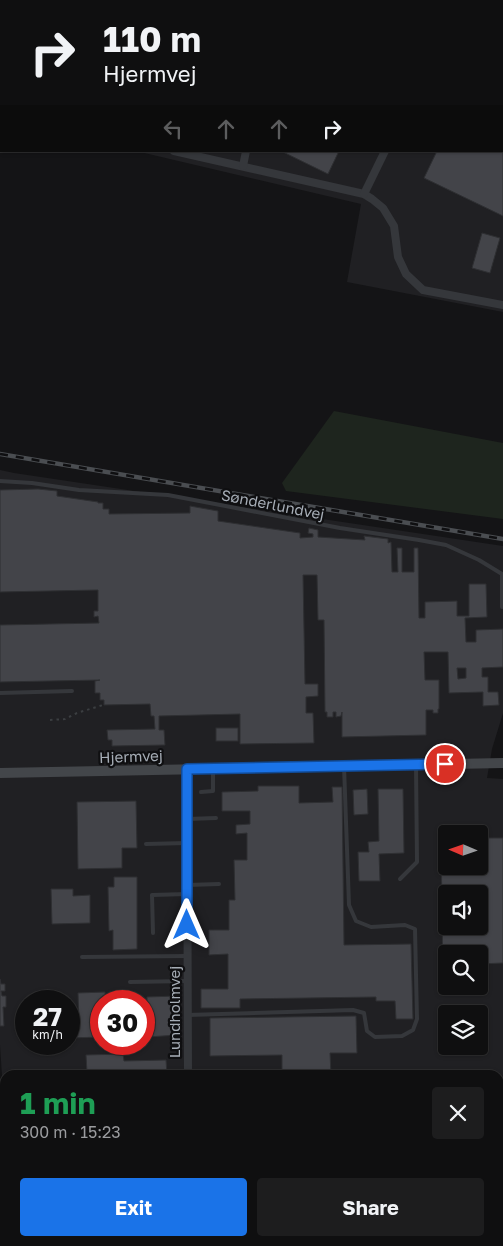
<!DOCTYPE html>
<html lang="en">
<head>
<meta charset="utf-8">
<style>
  body { margin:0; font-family:"Golos Text",sans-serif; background:#1d1d1e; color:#f1f3f6; height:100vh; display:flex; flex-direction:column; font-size:19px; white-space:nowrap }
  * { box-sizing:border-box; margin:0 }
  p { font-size:16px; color:#9b9c9f }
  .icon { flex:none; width:28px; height:28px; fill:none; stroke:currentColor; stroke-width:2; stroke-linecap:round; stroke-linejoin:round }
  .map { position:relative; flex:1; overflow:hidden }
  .drawer { position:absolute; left:0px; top:1070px; width:504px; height:176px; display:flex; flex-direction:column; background:#0f0f10; border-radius:15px 15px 0 0; box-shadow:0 1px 4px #0004,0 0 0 1px #2f2f30 }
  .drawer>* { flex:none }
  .banner { position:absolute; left:0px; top:0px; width:504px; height:152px; box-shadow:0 1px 4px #0004,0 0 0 1px #2f2f30; background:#0f0f10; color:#f1f3f6; overflow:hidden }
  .needle { width:32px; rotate:272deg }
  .buttons { position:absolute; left:438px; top:825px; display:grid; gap:10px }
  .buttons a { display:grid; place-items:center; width:50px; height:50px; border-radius:5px; background:#0f0f10; box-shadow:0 1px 4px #0004,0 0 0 1px #2f2f30; font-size:25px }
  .speed { position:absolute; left:15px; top:990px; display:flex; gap:10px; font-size:25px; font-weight:700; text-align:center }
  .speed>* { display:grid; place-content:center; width:65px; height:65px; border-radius:50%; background:#0f0f10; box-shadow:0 1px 4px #0004,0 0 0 1px #2f2f30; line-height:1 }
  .speed small { font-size:12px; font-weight:400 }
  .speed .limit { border:8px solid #d22; background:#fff; color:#111 }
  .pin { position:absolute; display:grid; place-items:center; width:42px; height:42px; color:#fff; margin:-21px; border:2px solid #fff; border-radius:50%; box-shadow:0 1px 5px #0007 }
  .me { position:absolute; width:55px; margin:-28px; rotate:0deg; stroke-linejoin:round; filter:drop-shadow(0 0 4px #0008) }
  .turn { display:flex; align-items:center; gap:18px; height:105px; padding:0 20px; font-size:22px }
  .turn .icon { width:65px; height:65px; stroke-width:2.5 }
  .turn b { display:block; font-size:35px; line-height:42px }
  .lanes { display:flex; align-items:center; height:48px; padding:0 20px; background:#0003; justify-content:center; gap:25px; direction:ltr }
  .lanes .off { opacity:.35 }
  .round { display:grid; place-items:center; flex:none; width:52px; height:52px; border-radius:5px; background:#1d1d1e }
  .head { display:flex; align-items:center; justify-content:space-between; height:85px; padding:0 20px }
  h1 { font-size:30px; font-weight:700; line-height:38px; color:#1e9e55 }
  .cta { display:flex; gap:10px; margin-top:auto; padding:10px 20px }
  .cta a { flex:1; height:58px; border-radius:5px; background:#1a73e8; color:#fff; font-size:20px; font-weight:700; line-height:58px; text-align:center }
  .cta a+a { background:#1d1d1e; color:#f1f3f6 }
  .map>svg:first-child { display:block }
</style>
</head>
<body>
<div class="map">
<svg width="503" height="1246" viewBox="0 0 503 1246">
  <rect width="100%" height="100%" fill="#141416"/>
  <g fill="#202023" fill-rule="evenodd">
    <polygon points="63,0 503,0 503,312 347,282 361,204 136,151 502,151 502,1 63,1"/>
    <path d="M0 470 14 473 503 546V713L492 749 487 778 503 779V1246H80L79 1241H499V1075H5V1091H3L0 1045ZM446 834H479V866H446ZM446 894H479V926H446ZM446 954H479V986H446ZM26 1001H69V1044H26ZM101 1001H144V1044H101ZM446 1014H479V1046H446Z"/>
  </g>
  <g fill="#1e251e">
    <polygon points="334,411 503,443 503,519 286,491 282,483"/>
    <polygon points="0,1156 5,1157 5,1241 79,1241 80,1246 0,1246"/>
    <polygon points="503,1171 503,1246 351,1246 351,1241 499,1241 499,1172"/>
  </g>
  <g fill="#434449" stroke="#2e2f32" fill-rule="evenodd">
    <polygon points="309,0 413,0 412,1 309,1"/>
    <polygon points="502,29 503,29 503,216 424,178 437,151 502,151"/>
    <polygon points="281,151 339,151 328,174"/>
    <polygon points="482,233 500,238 490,273 472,268"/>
    <path d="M38 489 57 491V496L98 502V503H103V509H109V514L190 513V506L218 511V521L300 533V538L313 537V534L308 533 309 528 318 530V537L365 540 364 536 388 539V543L391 542 392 572H398L397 548H402V572H414V548H418L419 618H425V602L457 601V616H469V584H486L487 617 465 618 466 642H476V630L503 629V667L482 668V677H488V692H498L499 705 483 706V692L449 693 448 652H424L425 680H439V709H438V713H433V710H426V735L342 737V712L341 716 336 717V712H333V717H327V712H325L324 620H318L317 575H303L305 684H318V696L306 697V713H313L314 743 240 744V714L159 716V730H164L165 745 112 746V740H108L107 730 155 729 154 716H151L150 704 104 705V700H100V693H95V681L100 680 0 682V625L99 623 98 616 94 617V611H98V590L0 592V490ZM457 668H466V678L458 679Z"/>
    <rect x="216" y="728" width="22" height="13"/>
    <polygon points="258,786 299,786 299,803 333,802 332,787 342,787 344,945 411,944 413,1019 396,1019 395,1001 376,1001 376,997 240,999 240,1008 201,1008 201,989 228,989 228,954 209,955 209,930 229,930 229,900 235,900 234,860 247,860 247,833 236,834 236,825 250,824 250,811 222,811 222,792 258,791"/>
    <polygon points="367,789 368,814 354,815 353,790"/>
    <polygon points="378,789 403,789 404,853 379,854 380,881 359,881 358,852 369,852 368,842 379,841"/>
    <polygon points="136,801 137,848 122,848 122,868 78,869 77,802"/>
    <path d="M479 838H503V963L479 964V954H446V978H443L441 839H446V866H479ZM446 894H479V926H446Z"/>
    <polygon points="114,877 137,877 137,949 113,950 113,930 109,931 108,887 114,887"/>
    <polygon points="51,889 73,889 73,896 90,895 90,923 52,924"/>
    <polygon points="0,979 1,984 5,984 5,991 1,991 2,996 6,996 6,1007 3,1007 4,1026 0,1026"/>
    <polygon points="105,992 105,1001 101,1001 101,1037 69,1038 69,1025 79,1025 78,993"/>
    <polygon points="176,996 178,1035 147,1037 147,1045 114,1046 114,1044 144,1044 144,1004 147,1004 147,997"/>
    <polygon points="356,1016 357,1053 330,1053 331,1075 282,1075 282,1055 210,1056 210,1018"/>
    <polygon points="123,1054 124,1061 166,1060 167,1075 122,1075 122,1072 87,1073 86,1055"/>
    <polygon points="499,1201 503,1201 503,1246 470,1246 470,1241 499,1241"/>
    <polygon points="390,1241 406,1241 407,1246 391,1246"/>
  </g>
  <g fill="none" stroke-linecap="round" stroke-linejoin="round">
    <polyline stroke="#3b3e41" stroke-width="2" stroke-dasharray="2.5 4" stroke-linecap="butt" points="50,720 65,719 77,713 103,705"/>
    <g stroke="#35373b" stroke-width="4">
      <polyline points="0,481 32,483 79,490 168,495 340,528 419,540 446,545 479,560 502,574 502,607"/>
      <polyline points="0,693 72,691"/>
      <polyline points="201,792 213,791 213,771"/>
      <polyline points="187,819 216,818"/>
      <polyline points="146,844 187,843"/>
      <polyline points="400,879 417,862 416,765"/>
      <polyline points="187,885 219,884"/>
      <polyline points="153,933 152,895 187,894"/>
      <polyline points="82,957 187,956"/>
      <polyline points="130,982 187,981"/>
      <polyline points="187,1015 353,1010 364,1013 367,1031 375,1037 402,1036 413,1030 417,1019 415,929 405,925 371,927 356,921 349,905 344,766"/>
      <polyline points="188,1074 273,1073"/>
      <polyline points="499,1187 503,1187"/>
      <polyline points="200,1241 201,1246"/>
      <polyline points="379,1241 379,1246"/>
      <polyline points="432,1241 433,1246"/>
      <polyline points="306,1246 327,1243"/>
    </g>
    <g stroke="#35373b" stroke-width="8">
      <polyline points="55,1 55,0"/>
      <polyline points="263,1 263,0"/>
      <polyline points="457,1 458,0"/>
      <polyline points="0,113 1,113"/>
      <polyline points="174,151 364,194 372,199 383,208 394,226 398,257 406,274 423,290 503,305"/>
      <polyline points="243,166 246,151"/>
      <polyline points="364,194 385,151"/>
      <polyline points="187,769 188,1075"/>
      <polyline points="499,1165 503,1164"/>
    </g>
    <polyline stroke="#43464a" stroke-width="10" points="0,773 503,763"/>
    <defs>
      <polyline id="rail" points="0,454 503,539"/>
    </defs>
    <use href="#rail" stroke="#4a4d51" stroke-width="4.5"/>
    <use href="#rail" stroke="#0f0f11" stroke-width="2.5" stroke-dasharray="8" stroke-linecap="butt"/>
  </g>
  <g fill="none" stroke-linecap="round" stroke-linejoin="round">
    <defs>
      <polyline id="route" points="187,925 187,769 445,764"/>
    </defs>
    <use href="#route" stroke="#114b97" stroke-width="12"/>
    <use href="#route" stroke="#1a73e8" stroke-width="9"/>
  </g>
  <g text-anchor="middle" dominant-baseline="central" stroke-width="4.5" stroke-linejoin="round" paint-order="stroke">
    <g font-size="15" fill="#a6adb6" stroke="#0f0f11">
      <text transform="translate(273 504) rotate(11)">Sønderlundvej</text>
      <text transform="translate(131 756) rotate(-2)">Hjermvej</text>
      <text transform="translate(174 1012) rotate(-90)">Lundholmvej</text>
    </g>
  </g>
</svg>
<div class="buttons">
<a><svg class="needle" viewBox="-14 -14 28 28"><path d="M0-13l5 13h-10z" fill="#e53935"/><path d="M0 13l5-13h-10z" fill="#9b9c9f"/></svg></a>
<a><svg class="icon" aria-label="sound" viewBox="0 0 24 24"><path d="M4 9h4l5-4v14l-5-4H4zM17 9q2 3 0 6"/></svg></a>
<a><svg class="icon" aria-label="search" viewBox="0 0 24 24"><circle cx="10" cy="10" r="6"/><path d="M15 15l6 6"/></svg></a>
<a><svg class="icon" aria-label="layers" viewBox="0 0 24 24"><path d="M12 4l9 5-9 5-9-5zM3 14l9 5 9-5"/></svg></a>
</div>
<div class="speed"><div>27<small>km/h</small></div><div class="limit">30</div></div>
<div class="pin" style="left:445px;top:764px;background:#d93025"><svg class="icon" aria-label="arrive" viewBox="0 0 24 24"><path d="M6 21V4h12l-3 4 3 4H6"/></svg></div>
<svg class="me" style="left:187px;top:925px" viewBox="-20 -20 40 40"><path d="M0-17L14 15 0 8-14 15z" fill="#1a73e8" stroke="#fff" stroke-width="4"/></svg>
<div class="banner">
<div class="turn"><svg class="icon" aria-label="right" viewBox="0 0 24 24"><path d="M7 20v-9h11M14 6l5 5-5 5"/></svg><div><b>110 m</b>Hjermvej</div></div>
<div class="lanes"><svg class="icon off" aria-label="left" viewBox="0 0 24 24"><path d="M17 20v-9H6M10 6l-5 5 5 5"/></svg><svg class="icon off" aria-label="ahead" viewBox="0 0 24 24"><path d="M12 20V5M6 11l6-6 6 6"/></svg><svg class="icon off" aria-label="ahead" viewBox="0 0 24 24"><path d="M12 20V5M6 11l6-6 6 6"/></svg><svg class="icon" aria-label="right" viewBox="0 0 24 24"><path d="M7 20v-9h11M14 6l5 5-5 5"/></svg></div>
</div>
<section class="drawer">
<div class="head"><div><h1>1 min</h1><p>300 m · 15:23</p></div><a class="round"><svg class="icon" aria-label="close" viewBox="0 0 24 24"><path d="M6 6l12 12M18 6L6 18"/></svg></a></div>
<div class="cta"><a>Exit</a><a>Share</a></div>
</section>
</div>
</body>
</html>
